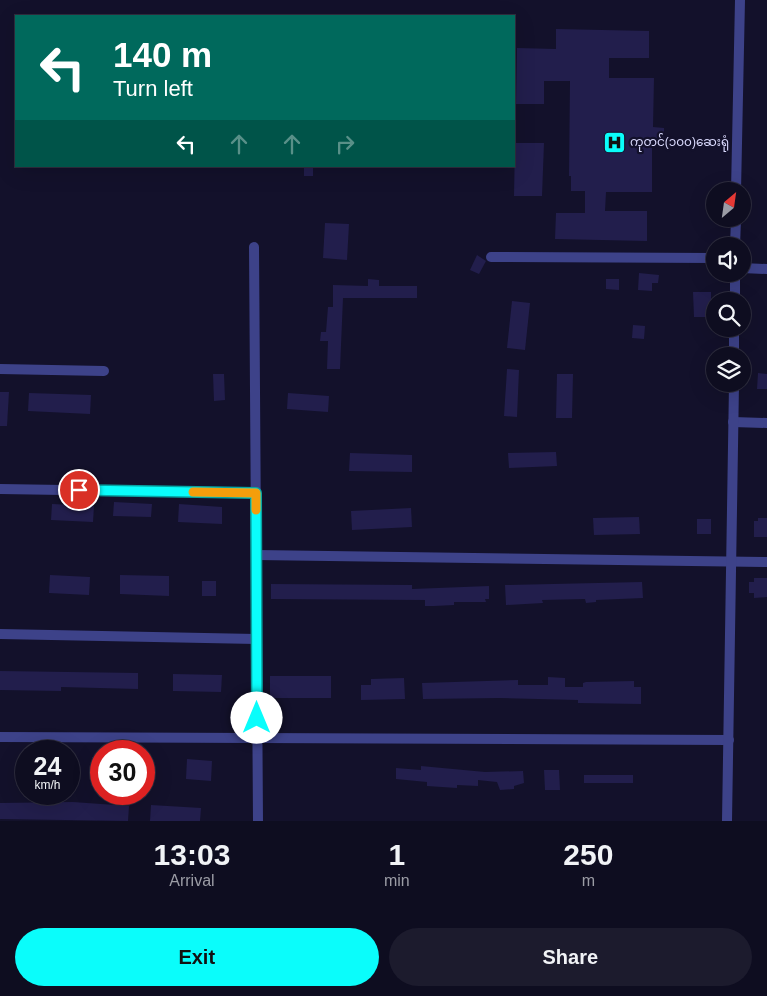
<!DOCTYPE html>
<html lang="en">
<head>
<meta charset="utf-8">
<style>
  body { margin:0; font-family:Arial,"Noto Sans Myanmar",sans-serif; background:#1c1b2d; color:#f1f3f6; height:100vh; display:flex; flex-direction:column; font-size:19px; white-space:nowrap }
  * { box-sizing:border-box; margin:0 }
  p { font-size:16px; color:#9b9ca5 }
  .icon { flex:none; width:28px; height:28px; fill:none; stroke:currentColor; stroke-width:2; stroke-linecap:round; stroke-linejoin:round }
  .map { position:relative; height:821px; overflow:hidden }
  .details { display:flex; flex-direction:column; background:#0e0d20; flex:1 }
  .details>* { flex:none }
  .banner { position:absolute; left:15px; top:15px; width:500px; height:152px; border-radius:0px; box-shadow:0 5px 20px #0002,0 0 0 1px #2e2d3e; background:#00695c; color:#fff; overflow:hidden }
  .needle { width:32px; rotate:29deg }
  .controls { position:absolute; left:706px; top:182px; display:grid; gap:10px }
  .controls a { display:grid; place-items:center; width:45px; height:45px; border-radius:50%; background:#0e0d20; box-shadow:0 5px 20px #0002,0 0 0 1px #2e2d3e; font-size:25px }
  .speed { position:absolute; left:15px; top:740px; display:flex; gap:10px; font-size:25px; font-weight:700; text-align:center }
  .speed>* { display:grid; place-content:center; width:65px; height:65px; border-radius:50%; background:#0e0d20; box-shadow:0 5px 20px #0002,0 0 0 1px #2e2d3e; line-height:1 }
  .speed small { font-size:12px; font-weight:400 }
  .speed .limit { border:8px solid #d22; background:#fff; color:#111 }
  .pin { position:absolute; display:grid; place-items:center; width:42px; height:42px; color:#fff; margin:-21px; border:2px solid #fff; border-radius:50%; box-shadow:0 1px 5px #0007 }
  .me { position:absolute; width:55px; margin:-28px; rotate:0deg; stroke-linejoin:round; filter:drop-shadow(0 0 4px #0008) }
  .turn { display:flex; align-items:center; gap:18px; height:105px; padding:0 15px; font-size:22px }
  .turn .icon { width:65px; height:65px; stroke-width:2.5 }
  .turn b { display:block; font-size:35px; line-height:42px }
  .lanes { display:flex; align-items:center; height:48px; padding:0 15px; background:#0003; justify-content:center; gap:25px; direction:ltr }
  .lanes .off { opacity:.35 }
  .eta { display:flex; justify-content:space-evenly; align-items:center; height:85px; text-align:center }
  .eta b { font-size:30px; font-weight:700; line-height:35px }
  .button { display:flex; gap:10px; margin-top:auto; padding:10px 15px }
  .button a { flex:1; height:58px; border-radius:30px; background:#0afdfb; color:#111; font-size:20px; font-weight:700; line-height:58px; text-align:center }
  .button a+a { background:#1c1b2d; color:#f1f3f6 }
  .map>svg:first-child { display:block }
</style>
</head>
<body>
<div class="map">
<svg width="767" height="821" viewBox="0 0 767 821">
  <rect width="100%" height="100%" fill="#13112b"/>
  <g fill="#221e4c">
    <polygon points="556,29 649,31 649,58 609,58 609,78 654,78 653,127 664,128 664,142 652,142 652,192 606,192 605,211 647,211 647,241 555,239 556,213 585,213 585,191 571,191 571,176 569,176 570,81 544,81 544,104 516,104 517,48 556,49"/>
    <polygon points="515,143 544,143 542,196 514,196"/>
    <rect x="304" y="168" width="9" height="8"/>
    <polygon points="325,223 349,224 347,260 323,258"/>
    <polygon points="477,255 486,261 479,274 470,270"/>
    <polygon points="639,273 659,275 658,283 652,283 652,291 638,290"/>
    <polygon points="368,279 379,280 379,286 417,286 417,298 343,298 340,369 327,369 328,341 320,341 321,332 326,332 328,307 333,307 333,285 368,286"/>
    <polygon points="606,279 619,279 619,290 606,289"/>
    <polygon points="693,292 711,292 711,317 694,317"/>
    <polygon points="512,301 530,303 525,350 507,348"/>
    <polygon points="633,325 645,326 644,339 632,338"/>
    <polygon points="507,369 519,370 517,417 504,416"/>
    <polygon points="758,373 767,374 767,389 757,389"/>
    <polygon points="213,374 224,374 225,400 214,401"/>
    <polygon points="557,374 573,374 572,418 556,418"/>
    <polygon points="0,392 9,392 7,426 0,426"/>
    <polygon points="29,393 91,395 90,414 28,411"/>
    <polygon points="288,393 329,396 328,412 287,409"/>
    <polygon points="556,452 557,466 509,468 508,453"/>
    <polygon points="350,453 412,455 412,472 349,471"/>
    <polygon points="114,502 152,504 151,517 113,516"/>
    <polygon points="52,504 94,506 93,522 51,520"/>
    <polygon points="179,504 222,507 222,524 178,522"/>
    <polygon points="411,508 412,527 352,530 351,511"/>
    <polygon points="639,517 640,534 594,535 593,518"/>
    <polygon points="758,518 767,518 767,537 754,537 754,521 758,521"/>
    <rect x="697" y="519" width="14" height="15"/>
    <polygon points="50,575 90,577 89,595 49,593"/>
    <polygon points="120,575 169,576 169,596 120,594"/>
    <polygon points="754,578 767,578 767,597 754,598 754,593 749,593 749,582 754,582"/>
    <rect x="202" y="581" width="14" height="15"/>
    <polygon points="642,582 643,598 596,600 596,602 586,603 585,599 542,600 543,603 506,605 505,585"/>
    <polygon points="271,584 412,585 412,589 489,586 489,599 485,599 486,602 454,602 454,605 434,606 425,606 425,600 271,599"/>
    <polygon points="0,671 138,673 138,689 61,687 61,691 0,690"/>
    <polygon points="173,674 222,675 221,692 173,691"/>
    <rect x="270" y="676" width="61" height="22"/>
    <polygon points="548,677 565,678 565,687 583,687 583,683 586,682 634,681 634,687 641,687 641,704 578,703 578,700 500,698 423,699 422,683 518,680 518,685 548,685"/>
    <polygon points="404,678 405,699 361,700 361,685 371,685 371,679"/>
    <polygon points="92,757 101,757 101,771 91,770"/>
    <polygon points="187,759 212,761 211,781 186,779"/>
    <polygon points="421,766 485,772 523,771 524,783 514,786 514,789 500,790 497,782 478,780 478,786 457,785 457,788 427,786 427,782 396,779 396,768 421,770"/>
    <polygon points="544,770 559,770 560,790 545,790"/>
    <rect x="584" y="775" width="49" height="8"/>
    <polygon points="73,802 129,806 128,821 0,819 0,803"/>
    <polygon points="151,805 201,808 200,821 150,821"/>
  </g>
  <g fill="none" stroke-linecap="round" stroke-linejoin="round">
    <g stroke="#3d4289" stroke-width="10">
      <polyline points="736,191 740,0"/>
      <polyline points="735,246 736,219"/>
      <polyline points="254,247 258,821"/>
      <polyline points="491,257 715,258"/>
      <polyline points="742,268 767,269"/>
      <polyline points="735,301 735,274"/>
      <polyline points="734,356 734,329"/>
      <polyline points="0,369 104,371"/>
      <polyline points="733,422 767,423"/>
      <polyline points="0,489 256,493"/>
      <polyline points="256,555 767,562"/>
      <polyline points="0,634 257,639"/>
      <polyline points="0,737 729,740"/>
      <polyline points="727,821 734,384"/>
    </g>
  </g>
  <g fill="none" stroke-linecap="round" stroke-linejoin="round">
    <defs>
      <polyline id="route" points="79,490 256,493 257,718"/>
    </defs>
    <use href="#route" stroke="#06a4a3" stroke-width="12"/>
    <use href="#route" stroke="#0afdfb" stroke-width="9"/>
    <polyline stroke="#f59e0b" stroke-width="9" points="193,492 256,493 256,510"/>
  </g>
  <defs>
    <symbol id="hospital-square" viewBox="-11 -11 22 22"><rect x="-9" y="-9" width="18" height="18" rx="4" fill="#0afdfb" stroke="#13112b"/><path d="M-5-5h3v3.5h4V-5h3V5h-3V1.5h-4V5h-3Z" fill="#111"/></symbol>
  </defs>
  <g fill-rule="evenodd">
    <use href="#hospital-square" x="602" y="130" width="25" height="25"/>
  </g>
  <g text-anchor="middle" dominant-baseline="central" stroke-width="4.5" stroke-linejoin="round" paint-order="stroke">
    <g font-size="12" fill="#dcdcff" stroke="#13112b" text-anchor="start">
      <text x="630" y="142">ကုတင်(၁၀၀)ဆေးရုံ</text>
    </g>
  </g>
</svg>
<div class="controls">
<a><svg class="needle" viewBox="-14 -14 28 28"><path d="M0-13l5 13h-10z" fill="#e53935"/><path d="M0 13l5-13h-10z" fill="#9b9ca5"/></svg></a>
<a><svg class="icon" aria-label="sound" viewBox="0 0 24 24"><path d="M4 9h4l5-4v14l-5-4H4zM17 9q2 3 0 6"/></svg></a>
<a><svg class="icon" aria-label="search" viewBox="0 0 24 24"><circle cx="10" cy="10" r="6"/><path d="M15 15l6 6"/></svg></a>
<a><svg class="icon" aria-label="layers" viewBox="0 0 24 24"><path d="M12 4l9 5-9 5-9-5zM3 14l9 5 9-5"/></svg></a>
</div>
<div class="speed"><div>24<small>km/h</small></div><div class="limit">30</div></div>
<div class="pin" style="left:79px;top:490px;background:#d93025"><svg class="icon" aria-label="arrive" viewBox="0 0 24 24"><path d="M6 21V4h12l-3 4 3 4H6"/></svg></div>
<svg class="me" style="left:257px;top:718px" viewBox="-20 -20 40 40"><circle r="19" fill="#fff"/><path d="M0-13L10 11 0 6-10 11z" fill="#0afdfb"/></svg>
<div class="banner">
<div class="turn"><svg class="icon" aria-label="left" viewBox="0 0 24 24"><path d="M17 20v-9H6M10 6l-5 5 5 5"/></svg><div><b>140 m</b>Turn left</div></div>
<div class="lanes"><svg class="icon" aria-label="left" viewBox="0 0 24 24"><path d="M17 20v-9H6M10 6l-5 5 5 5"/></svg><svg class="icon off" aria-label="ahead" viewBox="0 0 24 24"><path d="M12 20V5M6 11l6-6 6 6"/></svg><svg class="icon off" aria-label="ahead" viewBox="0 0 24 24"><path d="M12 20V5M6 11l6-6 6 6"/></svg><svg class="icon off" aria-label="right" viewBox="0 0 24 24"><path d="M7 20v-9h11M14 6l5 5-5 5"/></svg></div>
</div>
</div>
<section class="details">
<div class="eta">
<div><b>13:03</b><p>Arrival</p></div>
<div><b>1</b><p>min</p></div>
<div><b>250</b><p>m</p></div>
</div>
<div class="button"><a>Exit</a><a>Share</a></div>
</section>
</body>
</html>
